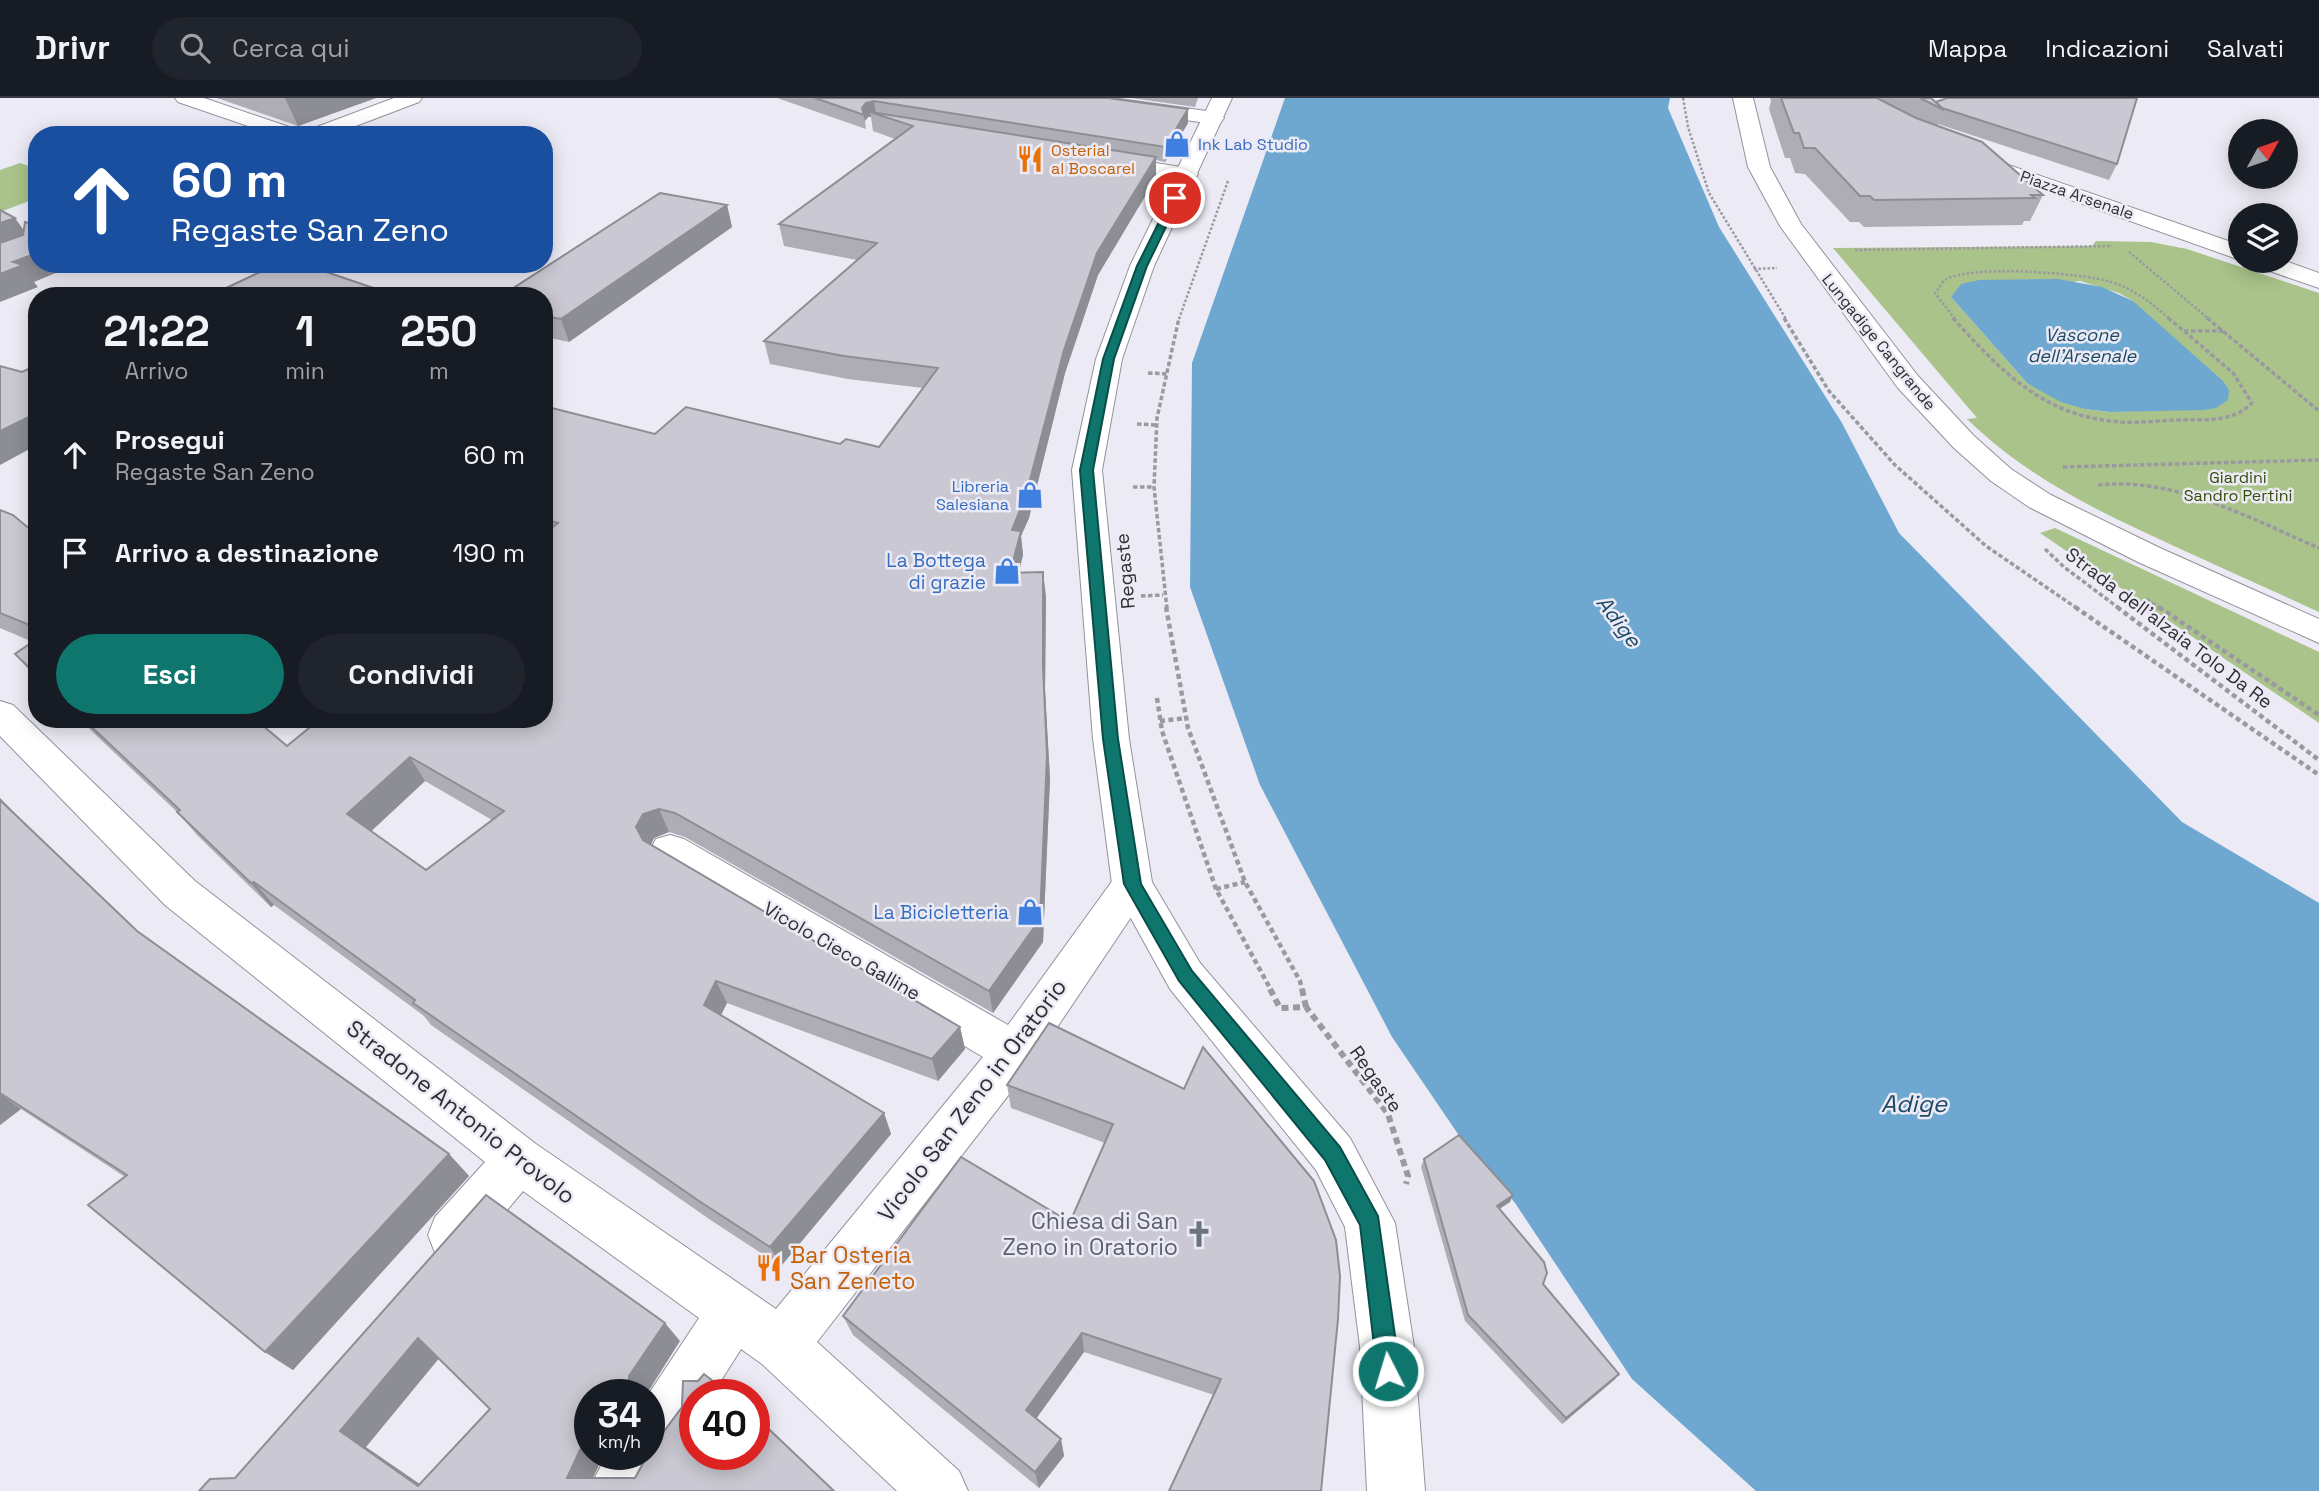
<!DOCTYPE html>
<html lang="it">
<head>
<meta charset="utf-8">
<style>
  body { margin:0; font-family:"Space Grotesk",sans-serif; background:#20242c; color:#f1f3f6; height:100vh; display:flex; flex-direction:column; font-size:26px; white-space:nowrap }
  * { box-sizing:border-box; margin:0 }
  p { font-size:23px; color:#9ea1a6 }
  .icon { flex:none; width:38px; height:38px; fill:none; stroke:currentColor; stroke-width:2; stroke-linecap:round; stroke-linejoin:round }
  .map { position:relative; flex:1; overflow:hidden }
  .sheet { position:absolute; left:28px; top:189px; width:525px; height:441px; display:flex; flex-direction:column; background:#171b24; border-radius:28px; box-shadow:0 4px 18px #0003 }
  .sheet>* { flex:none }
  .hud { position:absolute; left:28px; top:28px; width:525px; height:147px; border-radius:28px; box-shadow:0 4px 18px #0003; background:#1a4fa0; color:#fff; overflow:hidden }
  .needle { width:46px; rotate:50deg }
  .controls { position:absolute; left:2228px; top:21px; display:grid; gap:14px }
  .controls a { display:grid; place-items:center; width:70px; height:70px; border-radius:50%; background:#171b24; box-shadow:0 4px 18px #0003; font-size:35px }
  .speed { position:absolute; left:574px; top:1281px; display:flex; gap:14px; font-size:35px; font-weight:700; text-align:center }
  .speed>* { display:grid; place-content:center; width:91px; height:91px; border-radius:50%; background:#171b24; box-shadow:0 4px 18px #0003; line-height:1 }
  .speed small { font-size:18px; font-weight:400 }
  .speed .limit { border:10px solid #d22; background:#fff; color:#111 }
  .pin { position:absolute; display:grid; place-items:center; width:60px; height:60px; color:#fff; margin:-30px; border:4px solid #fff; border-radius:50%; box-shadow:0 2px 7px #0007 }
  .me { position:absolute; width:77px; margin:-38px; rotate:355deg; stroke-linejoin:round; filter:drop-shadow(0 0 5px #0008) }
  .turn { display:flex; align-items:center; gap:24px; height:147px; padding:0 28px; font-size:32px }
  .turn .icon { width:91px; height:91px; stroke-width:2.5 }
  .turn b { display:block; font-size:49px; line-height:60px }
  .eta { display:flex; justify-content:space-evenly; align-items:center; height:119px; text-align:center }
  .eta b { font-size:42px; font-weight:700; line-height:49px }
  .button { display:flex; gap:14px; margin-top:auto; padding:14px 28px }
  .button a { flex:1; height:80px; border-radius:42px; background:#0f766e; color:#fff; font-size:28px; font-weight:700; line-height:80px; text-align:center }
  .button a+a { background:#20242c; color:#f1f3f6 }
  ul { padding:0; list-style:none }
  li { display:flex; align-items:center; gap:21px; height:98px; padding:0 28px }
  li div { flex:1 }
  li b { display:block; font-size:26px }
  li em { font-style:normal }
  header { display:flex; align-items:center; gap:42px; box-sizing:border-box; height:98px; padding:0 35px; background:#171b24; border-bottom:2px solid #363941 }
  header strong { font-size:33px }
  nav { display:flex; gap:38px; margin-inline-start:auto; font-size:24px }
  .search { width:490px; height:63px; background:#20242c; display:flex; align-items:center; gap:18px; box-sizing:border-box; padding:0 24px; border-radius:38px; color:#9ea1a6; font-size:26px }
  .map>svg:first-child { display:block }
</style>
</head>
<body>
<header>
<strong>Drivr</strong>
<div class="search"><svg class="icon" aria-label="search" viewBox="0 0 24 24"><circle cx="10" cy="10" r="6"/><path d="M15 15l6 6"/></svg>Cerca qui</div>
<nav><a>Mappa</a><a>Indicazioni</a><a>Salvati</a></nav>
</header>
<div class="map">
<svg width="2319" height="1393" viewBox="0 0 2319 1393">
  <rect width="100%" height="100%" fill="#ecebf5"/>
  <g fill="#aac38a" fill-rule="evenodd">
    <polygon points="20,65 37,71 37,100 0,114 0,72"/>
    <path d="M2096 143 2151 144 2187 151 2319 195V514C2271 492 2222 470 2174 448 2096 412 2029 381 1967 321L1977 320 1833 150 2092 148ZM2080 183 2119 195 2133 203 2216 310 2110 314 2085 311 2028 286 1951 199Z"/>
    <polygon points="2055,430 2319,554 2319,625 2040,435"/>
  </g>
  <g fill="#6ea8d1">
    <polygon points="1285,0 1670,0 1668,10 1719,129 1842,325 1899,435 2182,724 2319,805 2319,1393 1756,1393 1632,1281 1515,1105 1460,1039 1392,939 1260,687 1190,489 1192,265"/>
    <polygon points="2058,181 2102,189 2133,203 2223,283 2229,292 2228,302 2216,310 2204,312 2110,314 2085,311 2061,304 2028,286 1951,199 1961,186 1979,182"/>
  </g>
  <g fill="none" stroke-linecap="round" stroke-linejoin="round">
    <defs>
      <g id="minor">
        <polygon points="175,0 204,0 301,33 304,36 306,33 394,0 422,0 419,4 332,37 274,37 178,4"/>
        <polygon points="1060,0 1112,0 1214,14 1221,16 1224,20 1221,24 1214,26 1070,6"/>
        <polygon points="1971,54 2240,147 2240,162 1964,64 1961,60 1964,56"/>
        <polygon points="1106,57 1187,70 1195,71 1198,76 1195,81 1187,82 1099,67 1095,63 1099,59"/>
        <polygon points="2251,163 2285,163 2319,175 2319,190 2255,168"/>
        <polygon points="0,603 13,607 195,783 536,1046 776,1211 983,959 656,763 650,752 656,741 670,737 684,741 1008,927 1118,775 1132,770 1146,775 1152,786 1146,797 1031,968 817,1244 959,1373 968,1393 897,1393 762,1266 741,1251 712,1297 695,1297 695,1324 665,1365 650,1393 588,1393 607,1356 649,1356 648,1297 699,1220 523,1093 471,1155 453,1162 435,1155 428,1137 435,1119 485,1064 165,807 0,638"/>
      </g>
      <g id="tertiary">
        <polygon points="1212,0 1232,0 1154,168 1122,261 1102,372 1129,641 1152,784 1200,865 1350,1040 1395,1125 1414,1249 1425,1393 1367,1393 1360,1249 1345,1129 1316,1072 1170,891 1112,786 1093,641 1072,372 1096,261 1130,168"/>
        <polygon points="1733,0 1753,0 1770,69 1801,126 1918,278 1974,338 2011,371 2051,397 2160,450 2319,521 2319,545 2138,464 2029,409 1991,383 1954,350 1898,290 1780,128 1748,69"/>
      </g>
    </defs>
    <use href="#minor" stroke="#93929b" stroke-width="2"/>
    <use href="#tertiary" stroke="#93929b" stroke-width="2"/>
    <g stroke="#9a99a1" stroke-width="2.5" stroke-dasharray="2.5 2" stroke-linecap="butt">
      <polyline points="1683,0 1688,29 1709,95 1786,221"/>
      <polyline points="1855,152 2112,148"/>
      <polyline points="2129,154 2209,221"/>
      <polyline points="1754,171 1777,170"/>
      <polyline points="1179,221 1228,83"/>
      <path d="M1955 221 1935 195C1938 192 1941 185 1945 182 1969 166 2083 175 2111 184 2135 191 2152 206 2170 221"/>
    </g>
    <g stroke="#9a99a1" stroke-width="3.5" stroke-dasharray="4.5 2.5" stroke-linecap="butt">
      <polyline points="1784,220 1829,293 1895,367 1986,448 2078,511"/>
      <path d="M1953 220C1997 269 2041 316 2111 323 2132 326 2154 323 2176 322 2203 321 2231 326 2252 305L2233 275 2184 233"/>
      <polyline points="2168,220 2184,233"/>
      <polyline points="2207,220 2319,313"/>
      <polyline points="2184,233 2223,233"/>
      <polyline points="1148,275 1167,276"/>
      <polyline points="1137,326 1156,327"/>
      <polyline points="2063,369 2319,362"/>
      <path d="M2098 387C2176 379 2249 420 2319 450"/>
      <polyline points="1133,389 1154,389"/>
      <polyline points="2045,451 2064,469 2120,511"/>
      <polyline points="1141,498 1163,497"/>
      <polyline points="2146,501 2161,511"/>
      <polyline points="1167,511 1154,389 1157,320 1179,220"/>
    </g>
    <g stroke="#9a99a1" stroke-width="4.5" stroke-dasharray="5 3.5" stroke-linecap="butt">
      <polyline points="1166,509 1188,630 1245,784 1300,883 1302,892"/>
      <polyline points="2075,509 2319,677"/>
      <polyline points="2117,509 2319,662"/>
      <polyline points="2159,509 2319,617"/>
      <polyline points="1157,600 1162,633 1216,791 1271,892"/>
      <polyline points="1160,623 1187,620"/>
      <polyline points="1216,791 1245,784"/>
    </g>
    <g stroke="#9a99a1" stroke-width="6" stroke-dasharray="7 4.5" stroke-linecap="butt">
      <polyline points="1270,891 1280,910 1306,909 1388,1016 1408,1078 1406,1086"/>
      <polyline points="1302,891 1306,909"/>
    </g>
    <use href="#minor" fill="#fff" fill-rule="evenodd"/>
    <use href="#tertiary" fill="#fff" fill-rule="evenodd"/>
  </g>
  <g fill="#aeadb5" fill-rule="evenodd">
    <polygon points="217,0 376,0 298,28"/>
    <path d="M777 0H1108L1188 11V25L1165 64 1156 62V80L1098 177 1065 275 1029 420 1021 438 1023 457 1019 475 1046 498 1045 593 1050 681 1043 844 993 915 685 739 669 734 654 740 651 746 960 929 965 951 938 983 727 905 721 917 884 1015 891 1036 781 1168 712 1123 431 927 424 918 274 807 271 809 198 738 177 714 79 621H255L287 648 544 621V308L655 336 879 349 923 290 848 281 770 266 764 243 857 162 784 148 779 126 895 41 873 33 871 19H868L865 23 866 31ZM425 683 492 722 426 772 371 733Z"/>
    <polygon points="1131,0 1198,0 1195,9"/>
    <polygon points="1770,0 1931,0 1936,4 2117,66 2109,82 1938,26 1937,27 2043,97 2030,123 2024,123 2022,127 1864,129 1859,124 1850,124 1805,76 1795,75 1790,60 1785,60 1769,11 1771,3"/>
    <polygon points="727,107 732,129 569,244 550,240 544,244 544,198"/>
    <polygon points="224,191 397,198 228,198"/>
    <polygon points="0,412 37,437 37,581 15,556 33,544 0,530"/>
    <polygon points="0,700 33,735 137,833 449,1056 469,1078 293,1272 265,1254 125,1079 21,1011 0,1027"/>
    <polygon points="1007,987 1314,1083 1214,1297 1084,1254 1036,1321 1061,1341 1064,1358 1039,1390 853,1237 843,1218 1070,1124 1105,1045 1011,1010"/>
    <polygon points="1424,1061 1510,1104 1499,1111 1543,1186 1619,1276 1614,1282 1562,1326 1465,1223 1421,1069"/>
  </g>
  <g fill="#8d8d94">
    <polygon points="285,0 376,0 298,28"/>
    <polygon points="874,3 876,16 870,14 871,19 868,19 865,23 862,10 866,5"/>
    <polygon points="1188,11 1188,25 1165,64 1165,49"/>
    <polygon points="1156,59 1156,80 1098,177 1065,275 1029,420 1021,438 1023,457 1012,499 1010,475 1012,432 1064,252 1097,155"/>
    <polygon points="727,107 732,129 569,244 561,221"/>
    <polygon points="15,120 30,141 0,153 0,125"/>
    <polygon points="37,155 37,166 77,166 34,184 38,189 0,204 0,176 13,164"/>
    <polygon points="544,225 550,240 544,244"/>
    <polygon points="37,315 37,347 0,367 0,333"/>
    <polygon points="1043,474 1046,498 1045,593 1050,681 1043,844 993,915 989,893 1043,569"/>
    <polygon points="410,659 425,683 364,740 347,716"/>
    <polygon points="0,700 39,741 0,702"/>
    <polygon points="659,711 669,734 654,740 648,753 636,729 643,716"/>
    <polygon points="254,784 274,807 271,809 251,785"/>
    <polygon points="716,883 727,905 715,929 704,907"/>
    <polygon points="960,929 965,951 938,983 932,961"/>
    <polygon points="0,996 21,1011 0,1027"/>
    <polygon points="884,1015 891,1036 781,1168 770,1149"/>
    <polygon points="449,1056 469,1078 293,1272 265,1254"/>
    <polygon points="1513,1097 1510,1104 1493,1115 1497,1108"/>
    <polygon points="665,1225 680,1243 646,1297 629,1297 629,1278"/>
    <polygon points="1082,1235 1084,1254 1030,1329 1026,1312"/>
    <polygon points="418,1240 441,1258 366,1349 430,1393 418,1388 340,1333"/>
    <polygon points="1619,1276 1614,1282 1562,1326 1566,1320"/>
    <polygon points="586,1339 590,1342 590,1356 604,1356 587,1393 567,1380"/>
    <polygon points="1061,1341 1064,1358 1039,1390 1035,1374"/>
  </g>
  <g fill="#cac9d3" stroke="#8d8d94" stroke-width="2" fill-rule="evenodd">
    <polygon points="815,0 1108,0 1188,11 1165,49 874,3 866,5 862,10 864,17"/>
    <polygon points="1781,0 1877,0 1916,20 1982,44 2043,97 2031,97 2035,100 1874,102 1870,98 1860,98 1815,50 1804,50 1799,35 1794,35"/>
    <polygon points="1920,0 1931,0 1944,12"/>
    <polygon points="1947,0 2137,0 2117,66 1942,10 1936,4"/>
    <path d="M870 14 1156 59 1097 155 1064 252 1026 397 1012 432 1021 433 1010 475 1043 474V569L1047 657 1040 821 989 893 675 715 659 711 643 716 636 729 643 742 960 929 932 961 716 883 704 907 884 1015 770 1149 699 1103 413 905 415 902 254 784 251 785 177 714 180 712 83 621H255L287 648 320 621H544V436L558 425 544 421V308L655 336 686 309 840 346 846 341 879 349 938 270 844 258 764 243 877 145 779 126 913 28ZM410 659 504 713 426 772 347 716Z"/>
    <polygon points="660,95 727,107 561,221 544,218 544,198 501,198"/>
    <polygon points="0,112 15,120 0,125"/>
    <polygon points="25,124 37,128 37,155 13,164 23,167 0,176 0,145 23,137"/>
    <polygon points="277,166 303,166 397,198 243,198 224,191"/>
    <polygon points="37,267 37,315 0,333 0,268 22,274"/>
    <polygon points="0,412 13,417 37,437 37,530 0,515"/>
    <polygon points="37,541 37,577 15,556"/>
    <polygon points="0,702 137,833 449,1056 265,1254 88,1107 127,1077 0,995"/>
    <polygon points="1049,925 1184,991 1203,949 1314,1083 1336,1142 1340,1178 1338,1221 1321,1393 1169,1393 1221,1281 1082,1235 1026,1312 1061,1341 1035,1374 843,1218 961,1059 1070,1124 1113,1026 1007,987"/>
    <polygon points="1459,1037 1513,1097 1497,1108 1544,1164 1547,1175 1543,1186 1619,1276 1566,1320 1468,1217 1424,1061"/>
    <path d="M486 1097 665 1225 629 1278V1297H590V1339H586L567 1380H635L648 1356H649L651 1351 682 1309 683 1283H698L704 1276 731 1297H695V1356H754V1317L834 1393H199L210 1381 235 1380ZM418 1240 490 1311 418 1388 340 1333Z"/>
  </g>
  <polygon fill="#0f766e" stroke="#0a4d48" stroke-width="2" points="1175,97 1180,100 1147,168 1114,261 1093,372 1118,641 1141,786 1192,873 1340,1049 1378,1118 1400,1273 1396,1281 1388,1284 1380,1281 1377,1273 1360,1127 1325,1062 1179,883 1124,786 1103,641 1080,372 1103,261 1137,168 1171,100"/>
  <defs>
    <symbol id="shop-bare" viewBox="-9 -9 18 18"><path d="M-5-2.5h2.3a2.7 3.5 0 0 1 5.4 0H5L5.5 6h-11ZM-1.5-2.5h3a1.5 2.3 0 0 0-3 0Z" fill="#3f7fe0" stroke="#ecebf5" stroke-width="2.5" paint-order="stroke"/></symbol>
    <symbol id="restaurant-bare" viewBox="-9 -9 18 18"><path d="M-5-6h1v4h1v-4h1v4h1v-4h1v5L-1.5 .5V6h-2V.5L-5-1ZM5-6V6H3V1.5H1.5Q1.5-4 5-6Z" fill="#e8710a" stroke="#ecebf5" stroke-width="2.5" paint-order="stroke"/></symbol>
    <symbol id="church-bare" viewBox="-9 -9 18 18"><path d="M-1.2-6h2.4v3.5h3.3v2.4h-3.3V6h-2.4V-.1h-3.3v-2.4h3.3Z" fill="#6b7280" stroke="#ecebf5" stroke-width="2.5" paint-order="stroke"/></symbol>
  </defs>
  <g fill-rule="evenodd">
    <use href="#shop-bare" x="1158" y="27" width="38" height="38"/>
    <use href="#restaurant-bare" x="1011" y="42" width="38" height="38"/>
    <use href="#shop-bare" x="1011" y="378" width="38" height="38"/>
    <use href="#shop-bare" x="988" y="454" width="38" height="38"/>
    <use href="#shop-bare" x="1011" y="795" width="38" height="38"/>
    <use href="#church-bare" x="1180" y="1117" width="38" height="38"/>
    <use href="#restaurant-bare" x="750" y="1151" width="38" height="38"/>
  </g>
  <g text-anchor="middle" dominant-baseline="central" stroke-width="5" stroke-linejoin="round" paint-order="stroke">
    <g font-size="16" fill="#366cbe" stroke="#ecebf5" text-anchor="start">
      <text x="1198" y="46">Ink Lab Studio</text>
      <text x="1009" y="388" text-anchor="end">Libreria<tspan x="1009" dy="18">Salesiana</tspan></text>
    </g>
    <g font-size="16" fill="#c56008" stroke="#ecebf5" text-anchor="start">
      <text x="1051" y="52">Osterial<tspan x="1051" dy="18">al Boscarel</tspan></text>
    </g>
    <g font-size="16" fill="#2f2f33" stroke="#ecebf5">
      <text transform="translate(2077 97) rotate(19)">Piazza Arsenale</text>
      <text transform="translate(1879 244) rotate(51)">Lungadige Cangrande</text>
    </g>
    <g font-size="16" fill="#354b08" stroke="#ecebf5">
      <text x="2238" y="379">Giardini<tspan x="2238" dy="18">Sandro Pertini</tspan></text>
    </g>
    <g font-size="18" font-style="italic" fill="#1b4865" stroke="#ecebf5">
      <text x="2082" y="236">Vascone<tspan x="2082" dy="21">dell'Arsenale</tspan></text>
    </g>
    <g font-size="19" fill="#366cbe" stroke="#ecebf5" text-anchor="end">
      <text x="986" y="462">La Bottega<tspan x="986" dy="22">di grazie</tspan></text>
      <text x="1009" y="814">La Bicicletteria</text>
    </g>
    <g font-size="19" fill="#2f2f33" stroke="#ecebf5">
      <text transform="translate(1125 473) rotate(-95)">Regaste</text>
      <text transform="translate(2169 530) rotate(37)">Strada dell'alzaia Tolo Da Re</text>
      <text transform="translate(842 853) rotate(30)">Vicolo Cieco Galline</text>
      <text transform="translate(1376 981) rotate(55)">Regaste</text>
    </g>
    <g font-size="21" font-style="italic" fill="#1b4865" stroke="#ecebf5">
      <text transform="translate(1619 523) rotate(53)">Adige</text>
    </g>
    <g font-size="23" fill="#2f2f33" stroke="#ecebf5">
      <text transform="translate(972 1002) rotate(-53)">Vicolo San Zeno in Oratorio</text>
      <text transform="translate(461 1014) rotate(38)">Stradone Antonio Provolo</text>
    </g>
    <g font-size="23" fill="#5b616d" stroke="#ecebf5" text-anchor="end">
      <text x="1178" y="1123">Chiesa di San<tspan x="1178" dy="26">Zeno in Oratorio</tspan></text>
    </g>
    <g font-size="23" fill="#c56008" stroke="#ecebf5" text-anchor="start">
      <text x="790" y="1157">Bar Osteria<tspan x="790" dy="26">San Zeneto</tspan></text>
    </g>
    <g font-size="24" font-style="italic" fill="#1b4865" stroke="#ecebf5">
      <text x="1914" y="1005">Adige</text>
    </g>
  </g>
</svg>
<div class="controls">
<a><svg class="needle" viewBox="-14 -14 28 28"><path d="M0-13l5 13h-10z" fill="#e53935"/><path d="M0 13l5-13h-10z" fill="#9ea1a6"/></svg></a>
<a><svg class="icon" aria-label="layers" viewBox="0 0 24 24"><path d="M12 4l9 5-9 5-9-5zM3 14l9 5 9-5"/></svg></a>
</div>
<div class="speed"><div>34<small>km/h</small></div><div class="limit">40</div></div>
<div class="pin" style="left:1175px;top:100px;background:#d93025"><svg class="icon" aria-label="arrive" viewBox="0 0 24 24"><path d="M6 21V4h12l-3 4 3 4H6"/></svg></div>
<svg class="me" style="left:1388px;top:1273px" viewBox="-20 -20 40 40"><circle r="17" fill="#0f766e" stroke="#fff" stroke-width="3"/><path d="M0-11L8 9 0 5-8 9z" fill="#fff"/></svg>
<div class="hud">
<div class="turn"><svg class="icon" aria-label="ahead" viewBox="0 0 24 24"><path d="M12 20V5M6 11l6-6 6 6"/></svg><div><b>60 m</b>Regaste San Zeno</div></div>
</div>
<section class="sheet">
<div class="eta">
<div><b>21:22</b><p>Arrivo</p></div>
<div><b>1</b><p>min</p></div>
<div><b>250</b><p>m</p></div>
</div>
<ul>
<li><svg class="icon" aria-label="ahead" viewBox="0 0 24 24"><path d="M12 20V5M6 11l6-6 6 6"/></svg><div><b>Prosegui</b><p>Regaste San Zeno</p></div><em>60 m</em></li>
<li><svg class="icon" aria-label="arrive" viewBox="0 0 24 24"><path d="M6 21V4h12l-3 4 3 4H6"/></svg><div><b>Arrivo a destinazione</b></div><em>190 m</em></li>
</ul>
<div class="button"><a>Esci</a><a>Condividi</a></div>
</section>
</div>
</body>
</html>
